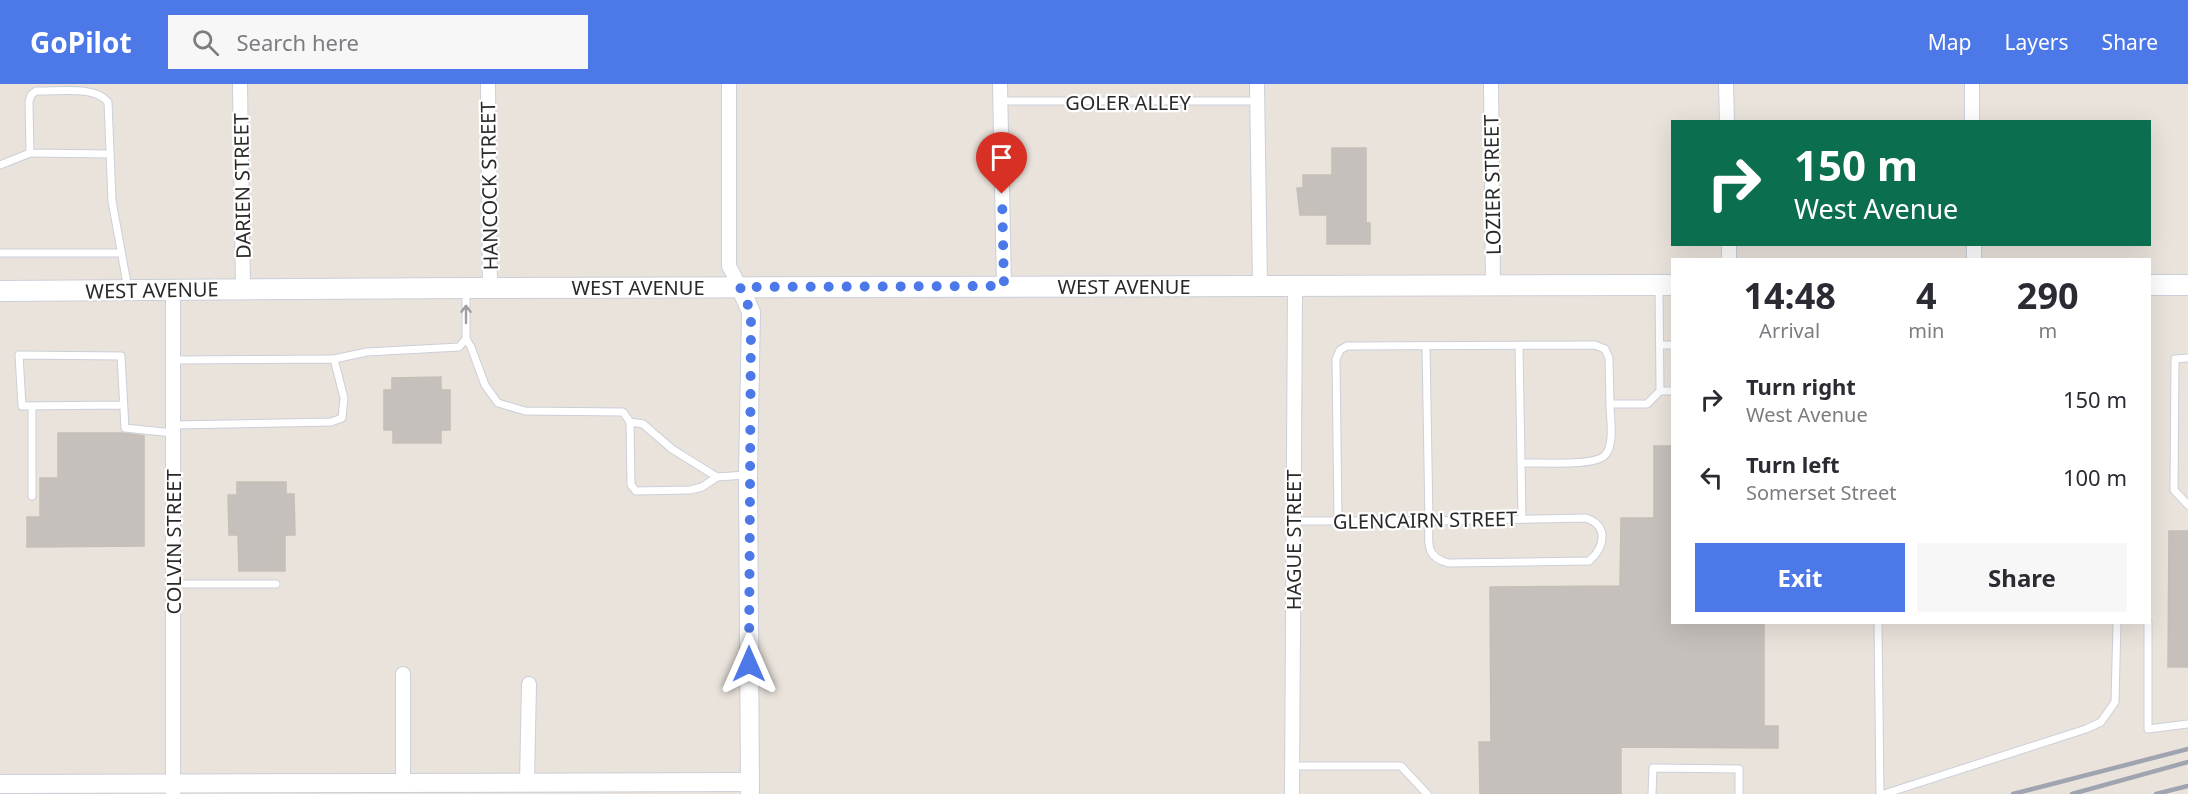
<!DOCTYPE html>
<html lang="en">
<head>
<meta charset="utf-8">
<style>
  body { margin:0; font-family:"Noto Sans",sans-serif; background:#f7f7f7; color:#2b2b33; height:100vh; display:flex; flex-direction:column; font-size:22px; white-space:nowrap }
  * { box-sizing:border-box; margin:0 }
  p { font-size:20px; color:#7c7c81 }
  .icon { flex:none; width:33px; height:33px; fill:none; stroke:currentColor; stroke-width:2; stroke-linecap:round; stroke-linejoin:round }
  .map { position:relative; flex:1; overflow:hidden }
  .details { position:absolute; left:1671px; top:174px; width:480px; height:366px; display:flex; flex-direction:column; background:#fff; border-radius:0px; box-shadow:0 6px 24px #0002 }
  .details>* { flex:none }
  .banner { position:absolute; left:1671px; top:36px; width:480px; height:126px; border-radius:0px; box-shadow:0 6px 24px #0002; background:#0b6e4f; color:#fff; overflow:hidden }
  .pin { position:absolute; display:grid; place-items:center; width:51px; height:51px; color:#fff; margin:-62px -26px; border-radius:50% 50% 50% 0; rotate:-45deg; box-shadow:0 0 6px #0007 }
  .pin .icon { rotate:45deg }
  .me { position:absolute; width:66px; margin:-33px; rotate:0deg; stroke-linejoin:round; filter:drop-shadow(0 0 4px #0008) }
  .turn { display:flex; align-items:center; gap:21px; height:126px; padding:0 24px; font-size:27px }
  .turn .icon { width:78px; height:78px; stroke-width:2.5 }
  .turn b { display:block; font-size:42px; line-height:51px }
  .eta { display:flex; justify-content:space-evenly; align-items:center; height:102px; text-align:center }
  .eta b { font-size:36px; font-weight:700; line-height:42px }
  .cta { display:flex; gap:12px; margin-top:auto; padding:12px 24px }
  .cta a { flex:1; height:69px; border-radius:0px; background:#4c79e7; color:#fff; font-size:24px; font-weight:700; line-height:69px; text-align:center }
  .cta a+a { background:#f7f7f7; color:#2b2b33 }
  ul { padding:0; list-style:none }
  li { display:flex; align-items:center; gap:18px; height:78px; padding:0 24px }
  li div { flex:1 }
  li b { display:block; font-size:22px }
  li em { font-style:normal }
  header { display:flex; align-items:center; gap:36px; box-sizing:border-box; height:84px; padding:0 30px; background:#4c79e7; color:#fff }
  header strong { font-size:28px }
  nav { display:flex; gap:33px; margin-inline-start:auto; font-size:21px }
  .search { width:420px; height:54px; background:#f7f7f7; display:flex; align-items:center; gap:15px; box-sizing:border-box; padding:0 21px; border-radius:0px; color:#7c7c81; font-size:22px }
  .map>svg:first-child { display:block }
</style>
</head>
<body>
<header>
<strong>GoPilot</strong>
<div class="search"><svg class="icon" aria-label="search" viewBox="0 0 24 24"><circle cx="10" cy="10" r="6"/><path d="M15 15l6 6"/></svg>Search here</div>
<nav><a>Map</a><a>Layers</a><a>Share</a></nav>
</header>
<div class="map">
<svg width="2188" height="710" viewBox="0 0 2188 710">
  <rect width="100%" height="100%" fill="#eae3dc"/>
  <g fill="#c5c0bc" stroke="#c5beb6" stroke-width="1.5">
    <polygon points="1332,64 1366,64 1366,139 1370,139 1370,160 1327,160 1327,131 1300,131 1297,104 1303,104 1303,91 1332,91"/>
    <polygon points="441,293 441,306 450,306 450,346 441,346 441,359 393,359 393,346 384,346 384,306 392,306 392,294"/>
    <polygon points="58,349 123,349 144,352 144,462 27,463 27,433 40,433 40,394 58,394"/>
    <polygon points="1654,362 1672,362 1672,538 1764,538 1764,642 1778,642 1778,664 1621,663 1621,710 1480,710 1479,658 1491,658 1490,503 1620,502 1621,434 1654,434"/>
    <polygon points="237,398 286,398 286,410 294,410 295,451 285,451 285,487 239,487 238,451 229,451 228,411 237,411"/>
    <polygon points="2169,447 2188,447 2188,583 2168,583"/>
  </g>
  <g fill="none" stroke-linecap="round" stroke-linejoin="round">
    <defs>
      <g id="service">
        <polyline points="1000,17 1257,17"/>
        <path d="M110 70 30 69 29 18 31 11 36 7C57 8 94 1 108 18L112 117 128 205"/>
        <polyline points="0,81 30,69"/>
        <polyline points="0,169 121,169"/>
        <polyline points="466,206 466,255 471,263 485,301 498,319 525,327 623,328 630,338 631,401 636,407 690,406 702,403 717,393 746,391"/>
        <polyline points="1660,261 1672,261"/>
        <polyline points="1519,262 1522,434"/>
        <polyline points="2188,274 2175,275 2174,406 2188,421"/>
        <polyline points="334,275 367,268 459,263 466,255"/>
        <polyline points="173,276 334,275 344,314 342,334 331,338 173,341"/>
        <polyline points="1660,307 1672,307"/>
        <polyline points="123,321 22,322 19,271 121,272 125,344 173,349"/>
        <polyline points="32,322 32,412"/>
        <polyline points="630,338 643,340 672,365 717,393"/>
        <path d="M1521 379C1538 378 1595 383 1605 371 1615 361 1610 333 1610 320"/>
        <path d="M1293 437H1429L1586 434C1609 442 1605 463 1589 477L1448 479C1424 472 1429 459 1429 437L1426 262"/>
        <polyline points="1338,437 1336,275 1340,266 1347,262 1595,261 1605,265 1609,274 1610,320 1647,320 1660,307 1659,204"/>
        <polyline points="173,500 276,500"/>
        <polyline points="1878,538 1880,710"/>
        <polyline points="2148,538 2148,645 2188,640"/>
        <polyline points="1292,682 1401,682 1427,710"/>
        <polyline points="1652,710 1653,684 1739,685 1739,710"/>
        <polyline points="1884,710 2086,645 2101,638 2115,618 2117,538"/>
      </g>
      <g id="minor">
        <polyline points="240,0 243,205"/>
        <polyline points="488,0 490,204"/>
        <polyline points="729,0 729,182 740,203"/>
        <polyline points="1000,0 1004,202"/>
        <polyline points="1257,0 1260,202"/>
        <polyline points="1491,0 1493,201"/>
        <polyline points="1726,0 1727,38"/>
        <polyline points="1972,0 1972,38"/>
        <polyline points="1729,160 1729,176"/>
        <polyline points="1974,160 1974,176"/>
        <polyline points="403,590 403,699"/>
        <polyline points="527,698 529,600"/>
        <polyline points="173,710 173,207"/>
        <polyline points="1292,710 1295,202"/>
      </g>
      <g id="tertiary">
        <polyline points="740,203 751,228 748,391 750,708"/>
        <polyline points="0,700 750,698"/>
      </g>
      <g id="secondary">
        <polyline points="2150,201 2188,201"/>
        <polyline points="0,207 466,204 1672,201"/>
      </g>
    </defs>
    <use href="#service" stroke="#cbcfd9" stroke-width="9"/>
    <use href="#minor" stroke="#cbcfd9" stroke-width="16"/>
    <use href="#tertiary" stroke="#cbcfd9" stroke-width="20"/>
    <use href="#secondary" stroke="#cbcfd9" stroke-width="22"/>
    <use href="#service" stroke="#fff" stroke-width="7"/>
    <use href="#minor" stroke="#fff" stroke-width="14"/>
    <use href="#tertiary" stroke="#fff" stroke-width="18"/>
    <use href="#secondary" stroke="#fff" stroke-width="20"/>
    <g stroke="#a0a4b1" stroke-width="4.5">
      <polyline points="2013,710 2188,665"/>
      <polyline points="2072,710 2188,678"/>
      <polyline points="2156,710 2188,702"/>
    </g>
  </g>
  <defs><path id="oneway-shaft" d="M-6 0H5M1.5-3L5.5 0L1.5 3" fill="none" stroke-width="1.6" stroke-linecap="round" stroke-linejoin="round" transform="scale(1.5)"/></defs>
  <use stroke="#9f9f9f" href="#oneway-shaft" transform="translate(466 230) rotate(-90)"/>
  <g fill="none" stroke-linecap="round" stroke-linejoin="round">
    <polyline stroke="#4c79e7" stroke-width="10" stroke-dasharray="0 18" points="749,580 751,228 740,203 1004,202 1002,110"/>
  </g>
  <g text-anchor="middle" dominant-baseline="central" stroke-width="4.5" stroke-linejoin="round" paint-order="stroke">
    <g font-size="20" fill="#292929" stroke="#fff">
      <text x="1128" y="18">GOLER ALLEY</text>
      <text transform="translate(1492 101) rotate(-91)">LOZIER STREET</text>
      <text transform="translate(242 102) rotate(-91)">DARIEN STREET</text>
      <text transform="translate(489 102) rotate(-91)">HANCOCK STREET</text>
      <text x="1124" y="202">WEST AVENUE</text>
      <text x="638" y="203">WEST AVENUE</text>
      <text transform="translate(152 206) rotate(-1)">WEST AVENUE</text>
      <text transform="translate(1425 436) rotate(-1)">GLENCAIRN STREET</text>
      <text transform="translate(1293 456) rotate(-90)">HAGUE STREET</text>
      <text transform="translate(173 458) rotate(-90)">COLVIN STREET</text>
    </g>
  </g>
</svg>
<div class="pin" style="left:1002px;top:110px;background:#d93025"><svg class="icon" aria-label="arrive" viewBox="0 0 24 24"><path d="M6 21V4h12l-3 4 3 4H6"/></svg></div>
<svg class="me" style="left:749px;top:580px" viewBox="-20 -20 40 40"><path d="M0-17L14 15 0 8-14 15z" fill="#4c79e7" stroke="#fff" stroke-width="4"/></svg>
<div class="banner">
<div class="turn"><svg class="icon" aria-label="right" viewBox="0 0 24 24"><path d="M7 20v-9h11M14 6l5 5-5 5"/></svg><div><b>150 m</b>West Avenue</div></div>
</div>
<section class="details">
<div class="eta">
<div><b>14:48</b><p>Arrival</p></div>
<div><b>4</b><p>min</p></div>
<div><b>290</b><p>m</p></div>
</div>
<ul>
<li><svg class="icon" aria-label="right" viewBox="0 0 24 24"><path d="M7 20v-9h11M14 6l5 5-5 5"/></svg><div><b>Turn right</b><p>West Avenue</p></div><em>150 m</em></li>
<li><svg class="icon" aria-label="left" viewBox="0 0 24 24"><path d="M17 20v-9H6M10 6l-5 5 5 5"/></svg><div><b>Turn left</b><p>Somerset Street</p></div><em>100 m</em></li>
</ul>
<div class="cta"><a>Exit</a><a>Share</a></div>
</section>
</div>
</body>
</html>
